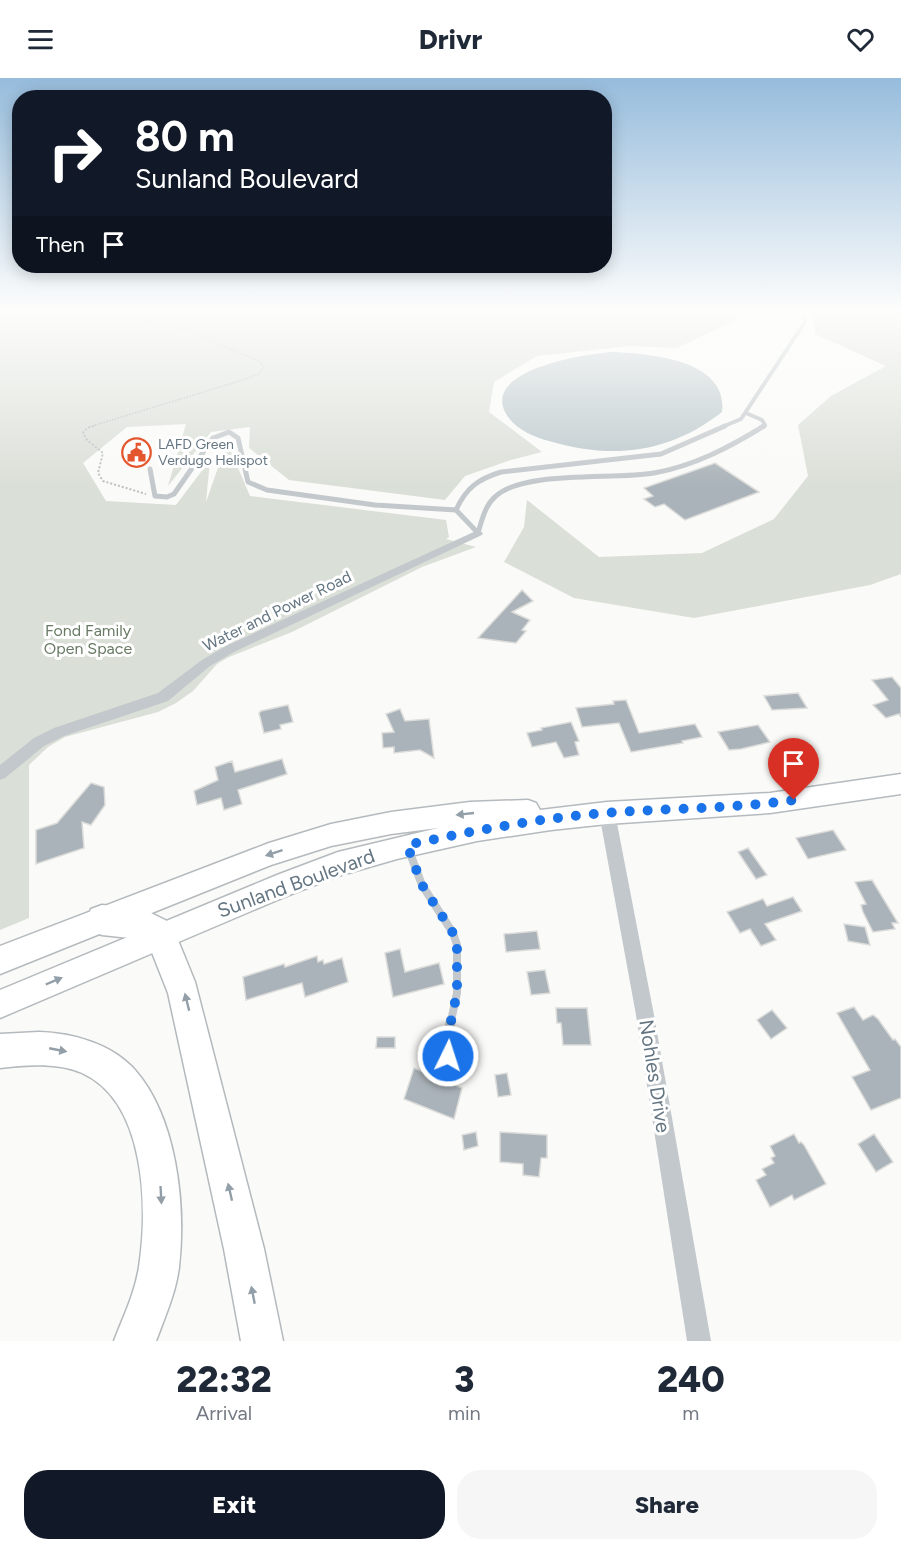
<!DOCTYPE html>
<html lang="en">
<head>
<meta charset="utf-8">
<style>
  body { margin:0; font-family:Figtree,sans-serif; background:#f6f6f7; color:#1f2937; height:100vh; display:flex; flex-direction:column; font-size:22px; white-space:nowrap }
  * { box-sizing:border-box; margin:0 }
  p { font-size:20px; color:#747a83 }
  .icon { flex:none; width:33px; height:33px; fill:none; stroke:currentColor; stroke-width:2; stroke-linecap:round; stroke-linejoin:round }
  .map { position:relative; height:1263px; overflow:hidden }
  .side { display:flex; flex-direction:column; background:#fff; flex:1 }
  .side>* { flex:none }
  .guide { position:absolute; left:12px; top:12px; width:600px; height:183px; border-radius:24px; box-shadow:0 3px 15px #0003; background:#111827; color:#fff; overflow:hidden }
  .pin { position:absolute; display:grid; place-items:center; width:51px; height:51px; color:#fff; margin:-62px -26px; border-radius:50% 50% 50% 0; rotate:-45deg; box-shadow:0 0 6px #0007 }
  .pin .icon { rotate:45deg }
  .me { position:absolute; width:66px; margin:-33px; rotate:4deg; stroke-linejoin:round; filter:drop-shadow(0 0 4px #0008) }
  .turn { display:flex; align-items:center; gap:21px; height:126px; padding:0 24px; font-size:27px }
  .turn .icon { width:78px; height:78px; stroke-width:2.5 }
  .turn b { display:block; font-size:42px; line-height:51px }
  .then { display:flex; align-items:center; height:57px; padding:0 24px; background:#0003; gap:12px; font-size:22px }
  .eta { display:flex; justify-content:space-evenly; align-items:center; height:102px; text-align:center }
  .eta b { font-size:36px; font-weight:800; line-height:42px }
  .primary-button { display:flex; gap:12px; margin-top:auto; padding:12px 24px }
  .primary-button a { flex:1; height:69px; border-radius:24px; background:#111827; color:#fff; font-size:24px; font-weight:800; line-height:69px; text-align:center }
  .primary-button a+a { background:#f6f6f7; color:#1f2937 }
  header { display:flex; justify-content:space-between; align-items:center; height:78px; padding:0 24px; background:#fff; font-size:27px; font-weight:800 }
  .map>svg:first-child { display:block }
</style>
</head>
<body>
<header><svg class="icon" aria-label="menu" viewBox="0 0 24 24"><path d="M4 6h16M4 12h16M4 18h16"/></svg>Drivr<svg class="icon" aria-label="heart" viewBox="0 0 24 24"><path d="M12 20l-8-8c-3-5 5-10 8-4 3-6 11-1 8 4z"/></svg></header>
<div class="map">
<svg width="901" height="1263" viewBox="0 0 901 1263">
  <rect width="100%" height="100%" fill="#fafaf8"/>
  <g fill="#dadfd7">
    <polygon points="0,231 759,231 677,270 630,268 537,278 494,304 489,334 542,374 511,382 465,398 445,422 289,402 249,370 250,349 211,354 168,408 186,346 127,349 83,385 106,423 176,427 210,382 206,424 227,364 250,418 446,442 449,459 446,461 476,469 422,489 292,554 229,579 217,586 193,613 176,625 158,634 65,659 48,669 29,687 29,840 0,852"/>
    <polygon points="812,231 901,231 901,496 870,507 694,540 574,520 504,484 524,449 527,422 599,479 702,475 774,441 808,398 798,347 831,318 886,288 815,256"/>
  </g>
  <path fill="#bbc7cb" d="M611 274C646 275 729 281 722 334 670 375 612 382 549 363 533 359 513 350 505 334 484 291 586 276 611 274Z"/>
  <g fill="#aab3b9" stroke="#dcdcda" stroke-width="1.5">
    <polygon points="715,385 759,414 685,442 664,426 655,429 644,421 653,418 644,410"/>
    <polygon points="522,512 533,523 512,534 530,542 522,552 526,553 516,565 478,560"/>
    <polygon points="892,599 901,610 901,639 899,636 886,640 873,627 888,622 872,602"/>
    <polygon points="798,615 807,630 772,632 764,618"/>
    <polygon points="626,622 639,655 695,646 702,659 682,663 683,665 631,674 619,645 582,649 576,630 614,626 613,623"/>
    <polygon points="288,627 293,644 280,647 281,651 264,655 259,635 261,633"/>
    <polygon points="400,631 405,643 429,641 434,680 420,672 394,675 394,669 383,670 382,655 394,654 386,636"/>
    <polygon points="571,644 579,663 575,664 579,677 564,680 556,664 532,669 527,655 542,652 541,650"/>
    <polygon points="758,647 770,664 741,671 729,672 718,654"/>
    <polygon points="282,681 287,696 238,712 242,726 224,732 221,720 197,727 194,713 218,702 215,689 232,683 235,694"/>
    <polygon points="91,705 104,709 105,727 91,747 82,744 84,770 36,786 36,752 57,745"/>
    <polygon points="833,752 846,772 808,781 796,760"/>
    <polygon points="748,770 767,797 756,801 738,774"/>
    <polygon points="872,802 898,845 892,845 895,851 873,854 863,834 861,827 866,826 855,804"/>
    <polygon points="793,819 802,833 765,846 776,862 761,868 750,851 740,855 727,834 763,821 767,828"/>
    <polygon points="844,846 865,849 870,867 848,863"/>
    <polygon points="537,853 540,871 506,874 504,856"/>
    <polygon points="400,871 405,894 439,885 444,906 393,919 385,875"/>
    <polygon points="317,878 318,884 323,882 324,886 342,880 348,904 305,919 302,905 246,922 243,899 284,886 285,889"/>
    <polygon points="545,892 550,915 531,917 527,894"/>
    <polygon points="854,929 863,942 873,937 878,941 893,962 895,961 901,969 901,1020 871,1032 852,999 870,992 837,935"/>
    <polygon points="556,930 587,930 591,967 563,967 561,945 557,945"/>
    <polygon points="772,932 787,950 771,961 757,942"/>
    <polygon points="377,959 395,959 395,970 376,970"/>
    <polygon points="414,990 462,1010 454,1041 404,1021"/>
    <polygon points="507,995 511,1017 498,1019 495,997"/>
    <polygon points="476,1054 478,1068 464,1072 462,1057"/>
    <polygon points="500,1054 547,1057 547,1080 541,1080 539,1099 523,1097 523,1086 500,1084"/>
    <polygon points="794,1056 799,1065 801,1064 804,1067 826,1106 794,1122 792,1117 770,1129 756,1102 766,1097 762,1091 774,1085 771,1080 775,1078 770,1068"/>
    <polygon points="874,1056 893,1084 876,1094 858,1066"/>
  </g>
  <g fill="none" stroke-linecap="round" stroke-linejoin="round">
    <defs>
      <polygon id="primary" points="901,696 901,716 770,735 607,746 551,752 477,763 397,781 338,798 284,819 0,940 0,912 277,797 338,774 438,750 391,756 331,768 271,787 0,896 0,868 269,765 331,746 391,734 470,724 528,722 536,725 540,732 607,724 770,715"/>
      <g id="motorway">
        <polygon points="102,827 143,831 171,845 195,904 264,1171 283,1263 241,1263 224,1171 168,915 149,867 139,861 102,857 91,853 87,842 91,831"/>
        <path d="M39 954C73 955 112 966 135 992 177 1040 186 1127 179 1189 176 1214 165 1239 156 1263H114C123 1239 135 1215 139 1189 148 1129 146 1024 82 995 57 984 26 987 0 990V956Z"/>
      </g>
    </defs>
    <use href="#primary" stroke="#b5babe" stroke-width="3"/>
    <use href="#motorway" stroke="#b4b9bd" stroke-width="3"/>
    <polyline stroke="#bbbfc2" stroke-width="1.5" stroke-dasharray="1.5 1.5" stroke-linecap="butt" points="89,349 246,301 258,296 264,289 259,283 181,250 145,243 137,236 141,231"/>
    <polyline stroke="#bbbfc2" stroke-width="2" stroke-dasharray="2 2" stroke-linecap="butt" points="94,348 87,350 83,355 87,362 103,375 98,395 103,403 146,416"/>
    <g stroke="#c3c8cc" stroke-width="4">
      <polyline points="746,335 762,342 765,347 761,349"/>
      <polyline points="722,349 741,341 805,244 803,231"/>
    </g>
    <g stroke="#c3c8cc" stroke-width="5">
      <path d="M725 348 661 376 501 394C478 401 466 410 456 432L478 455C482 442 485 427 496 418 525 392 614 402 654 395 694 388 730 369 764 348"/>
      <polyline points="150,391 155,418 167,419 174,416 213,360 229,354 238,360 248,404 267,412 375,427 456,432"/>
    </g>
    <polyline stroke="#c3c8cc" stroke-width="8" points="408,770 422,807 453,855 457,867 457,915 451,943"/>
    <polyline stroke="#c3c8cc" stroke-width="10" points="448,978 447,962 451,942"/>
    <g fill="#c3c8cc" fill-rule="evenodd">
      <polygon points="478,452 483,455 482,457 234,574 210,588 168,623 64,658 44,668 5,700 0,702 0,687 34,660 54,650 158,615 202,582 226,568"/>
      <polygon points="607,728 612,730 615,735 654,937 711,1263 687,1263 636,937 599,735 602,730"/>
    </g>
    <use href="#primary" fill="#fff" fill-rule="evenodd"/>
    <use href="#motorway" fill="#fff" fill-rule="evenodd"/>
  </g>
  <defs><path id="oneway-solid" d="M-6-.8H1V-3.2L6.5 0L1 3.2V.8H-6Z" transform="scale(1.5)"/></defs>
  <g fill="#939fa8">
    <use href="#oneway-solid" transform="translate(465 736) rotate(174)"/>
    <use href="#oneway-solid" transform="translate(274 775) rotate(162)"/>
    <use href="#oneway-solid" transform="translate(54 903) rotate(-23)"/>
    <use href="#oneway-solid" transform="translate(187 924) rotate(-104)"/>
    <use href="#oneway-solid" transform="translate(58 972) rotate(11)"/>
    <use href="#oneway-solid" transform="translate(230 1114) rotate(-103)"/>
    <use href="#oneway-solid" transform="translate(161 1117) rotate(87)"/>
    <use href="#oneway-solid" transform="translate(253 1217) rotate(-101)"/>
  </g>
  <linearGradient id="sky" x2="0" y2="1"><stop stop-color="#96bcdc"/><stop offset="0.57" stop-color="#fdfdfc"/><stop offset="1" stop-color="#fdfdfc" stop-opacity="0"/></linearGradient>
  <rect width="901" height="408" fill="url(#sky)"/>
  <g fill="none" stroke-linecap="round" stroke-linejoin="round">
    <path stroke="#1a73e8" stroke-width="10" stroke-dasharray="0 18" d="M448 978 447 962 457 915V867L453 855 422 807 407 767C473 753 539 740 606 735 669 730 731 731 794 722"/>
  </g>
  <defs>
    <symbol id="civic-ring" viewBox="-11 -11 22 22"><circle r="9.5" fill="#fff" stroke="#e4572e" stroke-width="1.5"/><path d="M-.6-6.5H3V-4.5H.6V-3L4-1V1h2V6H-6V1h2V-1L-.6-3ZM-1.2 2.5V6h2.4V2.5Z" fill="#e4572e"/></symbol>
  </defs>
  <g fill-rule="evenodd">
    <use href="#civic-ring" x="120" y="358" width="33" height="33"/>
  </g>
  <g text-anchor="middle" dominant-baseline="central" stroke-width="6" stroke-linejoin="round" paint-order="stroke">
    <g font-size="14" fill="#657683" stroke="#fff" text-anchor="start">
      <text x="158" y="366">LAFD Green<tspan x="158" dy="16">Verdugo Helispot</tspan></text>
    </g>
    <g font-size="16" fill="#657683" stroke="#fff">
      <text transform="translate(277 533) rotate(-26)">Water and Power Road</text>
    </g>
    <g font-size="16" fill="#687a64" stroke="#fff">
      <text x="88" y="552">Fond Family<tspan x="88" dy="18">Open Space</tspan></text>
    </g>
    <g font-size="20" fill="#657683" stroke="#fff">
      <text transform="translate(296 805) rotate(-20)">Sunland Boulevard</text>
      <text transform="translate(655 998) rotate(81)">Nohles Drive</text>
    </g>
  </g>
</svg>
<div class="pin" style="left:794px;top:722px;background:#d93025"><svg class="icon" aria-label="arrive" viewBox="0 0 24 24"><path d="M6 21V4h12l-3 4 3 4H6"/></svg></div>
<svg class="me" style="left:448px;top:978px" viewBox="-20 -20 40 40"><circle r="17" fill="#1a73e8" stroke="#fff" stroke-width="3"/><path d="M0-11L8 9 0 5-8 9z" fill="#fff"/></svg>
<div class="guide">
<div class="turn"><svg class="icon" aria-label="right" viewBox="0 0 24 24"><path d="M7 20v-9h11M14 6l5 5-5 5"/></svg><div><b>80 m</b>Sunland Boulevard</div></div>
<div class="then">Then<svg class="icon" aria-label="arrive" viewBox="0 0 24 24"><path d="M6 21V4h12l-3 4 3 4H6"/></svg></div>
</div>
</div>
<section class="side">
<div class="eta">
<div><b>22:32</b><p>Arrival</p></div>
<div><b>3</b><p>min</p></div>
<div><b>240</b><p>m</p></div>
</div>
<div class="primary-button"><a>Exit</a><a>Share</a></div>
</section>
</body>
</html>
